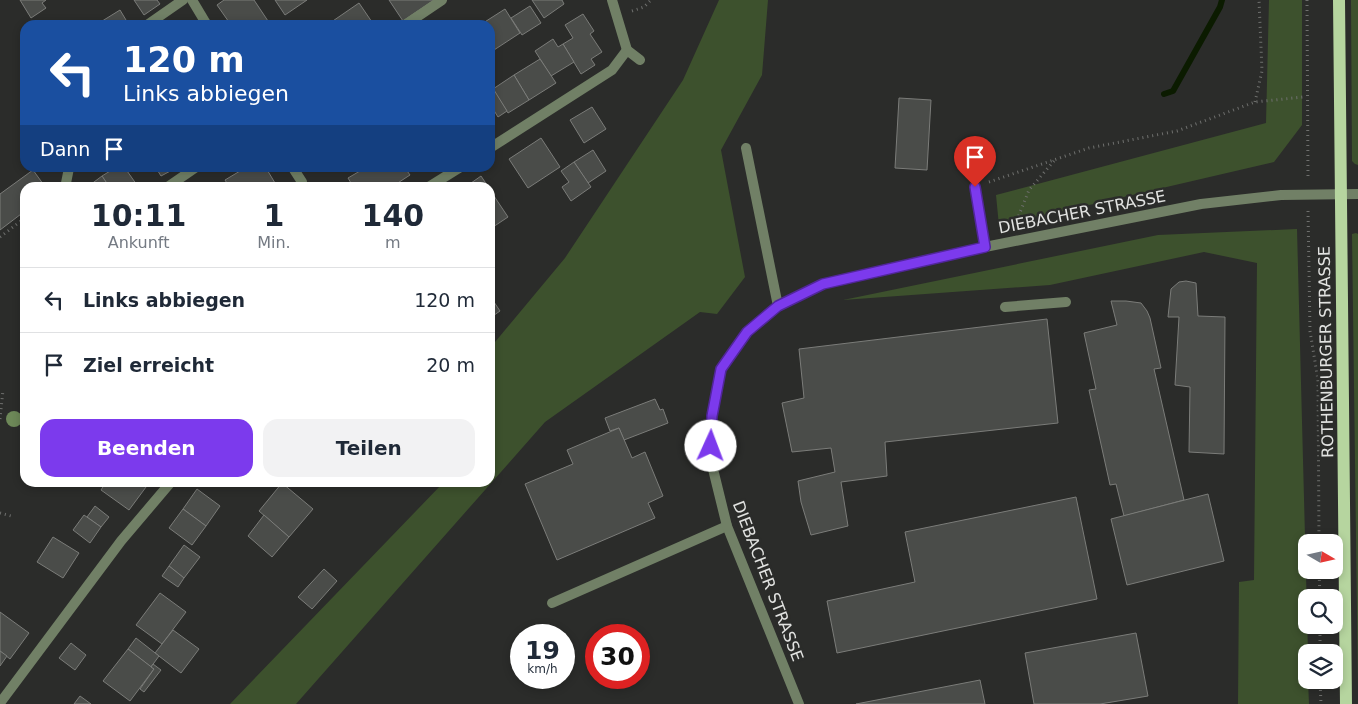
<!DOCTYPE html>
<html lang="de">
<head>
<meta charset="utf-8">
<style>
  body { margin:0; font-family:"DejaVu Sans",sans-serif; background:#f2f2f3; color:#1f2937; height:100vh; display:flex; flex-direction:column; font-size:19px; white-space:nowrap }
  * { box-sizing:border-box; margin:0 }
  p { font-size:16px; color:#747a83 }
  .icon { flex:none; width:28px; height:28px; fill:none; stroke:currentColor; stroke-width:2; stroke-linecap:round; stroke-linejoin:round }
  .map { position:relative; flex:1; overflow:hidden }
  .drawer { position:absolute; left:20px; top:182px; width:475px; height:305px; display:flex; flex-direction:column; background:#fff; border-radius:15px; box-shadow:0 2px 8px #0003 }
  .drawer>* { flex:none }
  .top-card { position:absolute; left:20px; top:20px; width:475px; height:152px; border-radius:15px; box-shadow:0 2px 8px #0003; background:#1a4fa0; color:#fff; overflow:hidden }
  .needle { width:32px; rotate:99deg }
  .buttons { position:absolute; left:1298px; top:534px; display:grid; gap:10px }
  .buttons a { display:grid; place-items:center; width:45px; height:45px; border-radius:10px; background:#fff; box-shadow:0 2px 8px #0003; font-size:25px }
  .speed { position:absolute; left:510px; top:624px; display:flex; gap:10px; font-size:25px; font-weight:700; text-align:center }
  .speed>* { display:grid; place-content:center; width:65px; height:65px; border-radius:50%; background:#fff; box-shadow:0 2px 8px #0003; line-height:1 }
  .speed small { font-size:12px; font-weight:400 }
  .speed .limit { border:8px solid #d22; background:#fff; color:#111 }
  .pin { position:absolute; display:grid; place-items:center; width:42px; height:42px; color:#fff; margin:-51px -21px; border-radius:50% 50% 50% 0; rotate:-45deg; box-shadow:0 0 5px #0007 }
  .pin .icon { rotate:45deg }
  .me { position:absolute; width:55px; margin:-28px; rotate:2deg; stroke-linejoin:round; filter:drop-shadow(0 0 4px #0008) }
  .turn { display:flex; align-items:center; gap:18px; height:105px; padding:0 20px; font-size:22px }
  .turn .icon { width:65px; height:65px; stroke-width:2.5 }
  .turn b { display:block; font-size:35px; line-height:42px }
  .then { display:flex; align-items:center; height:48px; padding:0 20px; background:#0003; gap:10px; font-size:19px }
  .eta { display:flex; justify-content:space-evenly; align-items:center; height:85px; text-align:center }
  .eta b { font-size:30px; font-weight:700; line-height:35px }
  .button { display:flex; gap:10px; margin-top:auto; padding:10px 20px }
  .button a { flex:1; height:58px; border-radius:15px; background:#7c3aed; color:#fff; font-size:20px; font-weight:700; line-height:58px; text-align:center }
  .button a+a { background:#f2f2f3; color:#1f2937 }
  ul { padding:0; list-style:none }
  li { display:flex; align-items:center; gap:15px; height:65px; padding:0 20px; border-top:1px solid #e0e1e3 }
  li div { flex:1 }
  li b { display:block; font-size:19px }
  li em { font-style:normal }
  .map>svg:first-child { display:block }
</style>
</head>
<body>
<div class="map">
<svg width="1358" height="704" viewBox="0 0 1358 704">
  <rect width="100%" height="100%" fill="#2b2c2a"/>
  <g fill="#3d512d">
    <polygon points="719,0 768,0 762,75 721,150 745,277 717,314 700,312 545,422 296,704 230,704 443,483 490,482 490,348 565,258 683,80"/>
    <polygon points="1269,0 1302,0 1302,125 1274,162 999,226 996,195 1266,123"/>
    <polygon points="1351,0 1358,0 1358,165 1355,164 1352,161"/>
    <polygon points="1297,229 1308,652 1306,652 1306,680 1308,680 1309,704 1238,704 1239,582 1254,580 1257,263 1204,252 1050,285 843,300 1158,235"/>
    <polygon points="1356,233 1358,234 1358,689 1352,234"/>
  </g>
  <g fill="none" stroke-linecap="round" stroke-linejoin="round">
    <polyline stroke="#0b1b00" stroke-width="6" points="1164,94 1173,91 1220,7 1222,0"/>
  </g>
  <g fill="#4a4c49" stroke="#7b7c79">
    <polygon points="20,0 46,0 42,3 46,8 31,18"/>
    <polygon points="134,0 157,0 160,4 144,15"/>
    <polygon points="224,0 254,0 270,24 268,25 231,25 217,5"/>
    <polygon points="275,0 307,0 285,15"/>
    <polygon points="389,0 434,0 403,21"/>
    <polygon points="532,0 562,0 564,4 544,18"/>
    <polygon points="359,3 374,25 327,25"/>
    <polygon points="530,6 541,23 522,35 511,18"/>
    <polygon points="505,9 520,33 494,50 490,44 490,25 480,25"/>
    <polygon points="120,10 129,25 100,25 99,23"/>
    <polygon points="583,14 594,31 590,34 602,52 591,59 595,65 581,74 563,44 573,38 565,25"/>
    <polygon points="553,39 558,47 563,44 574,62 551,76 535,51"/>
    <polygon points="540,59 556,83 529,100 514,75"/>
    <polygon points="514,75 529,100 508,113 493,89"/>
    <polygon points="494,90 507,111 498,117 490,104 490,93"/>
    <polygon points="899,98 931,100 927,170 895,168"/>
    <polygon points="592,107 606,129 584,143 570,120"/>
    <polygon points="541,138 560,167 528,188 509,159"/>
    <polygon points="593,150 606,171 588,183 574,162"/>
    <polygon points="574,162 591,187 571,201 562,187 569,182 561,171"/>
    <polygon points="115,168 125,168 139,188 110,188 102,176"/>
    <polygon points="156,168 176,168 161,176"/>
    <polygon points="245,168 266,168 278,188 230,188 225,180"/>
    <polygon points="365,168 405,168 410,175 390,188 354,188 348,178"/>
    <polygon points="33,170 46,188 25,188 25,211 0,230 0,194"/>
    <polygon points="102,176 110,188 86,188"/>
    <polygon points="481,176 489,188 464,188"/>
    <polygon points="490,190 508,217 490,229"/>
    <polygon points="1186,281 1196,283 1198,316 1225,317 1224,454 1189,452 1190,387 1175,385 1179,317 1168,317 1171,289 1179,282"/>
    <polygon points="490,296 500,311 490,318"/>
    <polygon points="1111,301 1126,301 1141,303 1147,311 1150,318 1161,368 1154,369 1184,500 1124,516 1116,484 1110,485 1089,390 1096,389 1084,333 1117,325"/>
    <polygon points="1047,319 1058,423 885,442 887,476 841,482 848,526 811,535 801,502 798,481 835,472 831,448 792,452 782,403 804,398 799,349"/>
    <polygon points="655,399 660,410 663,409 668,423 624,440 619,428 610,431 605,418"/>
    <polygon points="619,428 632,458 645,452 663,496 648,503 655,518 557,560 525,484 573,464 567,450"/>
    <polygon points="106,482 149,482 149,483 129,510 101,490"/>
    <polygon points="282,483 313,509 289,537 259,511"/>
    <polygon points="197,489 220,506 206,526 183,509"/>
    <polygon points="1208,494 1224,561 1127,585 1111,519"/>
    <polygon points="1076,497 1097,599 837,653 827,601 915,582 905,532"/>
    <polygon points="95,506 109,517 101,527 87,517"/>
    <polygon points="183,509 206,526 192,545 169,528"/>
    <polygon points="84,515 101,527 90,543 73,530"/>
    <polygon points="264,515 289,537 272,557 248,536"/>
    <polygon points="53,537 79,553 63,578 37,562"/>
    <polygon points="184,545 200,557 184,578 169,566"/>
    <polygon points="169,566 184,578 178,587 162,576"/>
    <polygon points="324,569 337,581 312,609 298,597"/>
    <polygon points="160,593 186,612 162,644 136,625"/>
    <polygon points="0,612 29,633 10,659 0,651"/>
    <polygon points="173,630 199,649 181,673 155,653"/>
    <polygon points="1136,633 1148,696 1100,704 1034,704 1025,653"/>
    <polygon points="136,638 159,656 151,667 128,649"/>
    <polygon points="71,643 86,655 75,670 59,658"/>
    <polygon points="128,649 154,669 130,701 103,681"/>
    <polygon points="0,651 7,656 0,666"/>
    <polygon points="153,664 161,670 144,692 140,689 154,669 151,667"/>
    <polygon points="980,680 985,704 856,704"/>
    <polygon points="80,696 91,704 74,704"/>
  </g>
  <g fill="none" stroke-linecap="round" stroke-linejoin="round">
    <g stroke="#6f706e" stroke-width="3" stroke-dasharray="1 4" stroke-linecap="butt">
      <polyline points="1307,0 1308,179"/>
      <polyline points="632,11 644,7 651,0"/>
      <polyline points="1255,102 1262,71 1259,0"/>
      <polyline points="989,182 1089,148 1177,131 1255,102 1303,97"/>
      <polyline points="1308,211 1310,331 1318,380 1319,542"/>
      <polyline points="1015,225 1029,190 1054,161"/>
      <polyline points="0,237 25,218"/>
      <polyline points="0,419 3,390"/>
      <polyline points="0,513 11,516"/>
      <polyline points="1319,570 1320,598"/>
      <polyline points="1320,625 1320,652"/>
      <polyline points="1320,680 1321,704"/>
    </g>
    <g stroke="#718066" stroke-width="10">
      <polyline points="405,25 442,0"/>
      <polyline points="490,148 612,70 627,50"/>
      <polyline points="746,148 778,306"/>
      <polyline points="975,187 985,247"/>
      <polyline points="166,188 195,168"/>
      <polyline points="427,188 459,168"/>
      <polyline points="1005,307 1066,302"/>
      <polyline points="552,603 727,526"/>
    </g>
    <g stroke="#718066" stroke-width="10">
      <polyline points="192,0 207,25"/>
      <polyline points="612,0 627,50 640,60"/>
      <polyline points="147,25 183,0"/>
      <polyline points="293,168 302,182 302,188"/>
      <polyline points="65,188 69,168"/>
      <polyline points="0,703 121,541 171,482"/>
      <polyline points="799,704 727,526 711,461 712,416 721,369 747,332 778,306 823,284 985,247 1201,204 1281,195 1358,194"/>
    </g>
    <polyline stroke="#b6d59f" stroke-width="12" points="1339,0 1346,704"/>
  </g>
  <circle fill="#6d8858" cx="14" cy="419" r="8"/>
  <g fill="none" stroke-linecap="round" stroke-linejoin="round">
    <defs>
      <polyline id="route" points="711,446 712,416 721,369 747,332 778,306 823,284 985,247 975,187"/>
    </defs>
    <use href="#route" stroke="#51269a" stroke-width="12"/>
    <use href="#route" stroke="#7c3aed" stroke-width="9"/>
  </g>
  <g text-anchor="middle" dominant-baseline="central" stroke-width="5" stroke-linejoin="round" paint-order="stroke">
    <g font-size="16" fill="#e2e3e1" stroke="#2b2c2a">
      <text transform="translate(1082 212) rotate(-11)">DIEBACHER STRASSE</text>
      <text transform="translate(1326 352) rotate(-91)">ROTHENBURGER STRASSE</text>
      <text transform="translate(768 581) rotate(69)">DIEBACHER STRASSE</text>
    </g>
  </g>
</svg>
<div class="buttons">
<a><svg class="needle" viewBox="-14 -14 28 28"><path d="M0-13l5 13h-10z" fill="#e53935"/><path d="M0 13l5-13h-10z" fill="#747a83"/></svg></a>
<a><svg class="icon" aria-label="search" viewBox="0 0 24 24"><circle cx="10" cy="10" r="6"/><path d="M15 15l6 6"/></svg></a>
<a><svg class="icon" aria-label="layers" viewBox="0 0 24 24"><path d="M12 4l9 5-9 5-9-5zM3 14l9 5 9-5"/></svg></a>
</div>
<div class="speed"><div>19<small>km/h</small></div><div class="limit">30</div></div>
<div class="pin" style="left:975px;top:187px;background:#d93025"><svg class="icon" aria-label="arrive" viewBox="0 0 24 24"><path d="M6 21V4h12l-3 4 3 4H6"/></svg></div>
<svg class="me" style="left:711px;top:446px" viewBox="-20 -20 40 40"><circle r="19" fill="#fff"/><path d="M0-13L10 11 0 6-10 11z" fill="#7c3aed"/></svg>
<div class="top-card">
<div class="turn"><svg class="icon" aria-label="left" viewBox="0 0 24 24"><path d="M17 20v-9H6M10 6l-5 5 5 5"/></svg><div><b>120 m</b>Links abbiegen</div></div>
<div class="then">Dann<svg class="icon" aria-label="arrive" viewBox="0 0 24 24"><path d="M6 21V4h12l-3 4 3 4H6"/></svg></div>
</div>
<section class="drawer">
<div class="eta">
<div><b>10:11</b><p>Ankunft</p></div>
<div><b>1</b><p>Min.</p></div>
<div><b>140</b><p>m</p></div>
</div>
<ul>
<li><svg class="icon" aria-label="left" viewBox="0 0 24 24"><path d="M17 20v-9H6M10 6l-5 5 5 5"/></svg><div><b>Links abbiegen</b></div><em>120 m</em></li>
<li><svg class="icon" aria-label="arrive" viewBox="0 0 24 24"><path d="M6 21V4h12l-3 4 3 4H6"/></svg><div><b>Ziel erreicht</b></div><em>20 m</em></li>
</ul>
<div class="button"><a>Beenden</a><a>Teilen</a></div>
</section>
</div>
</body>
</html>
